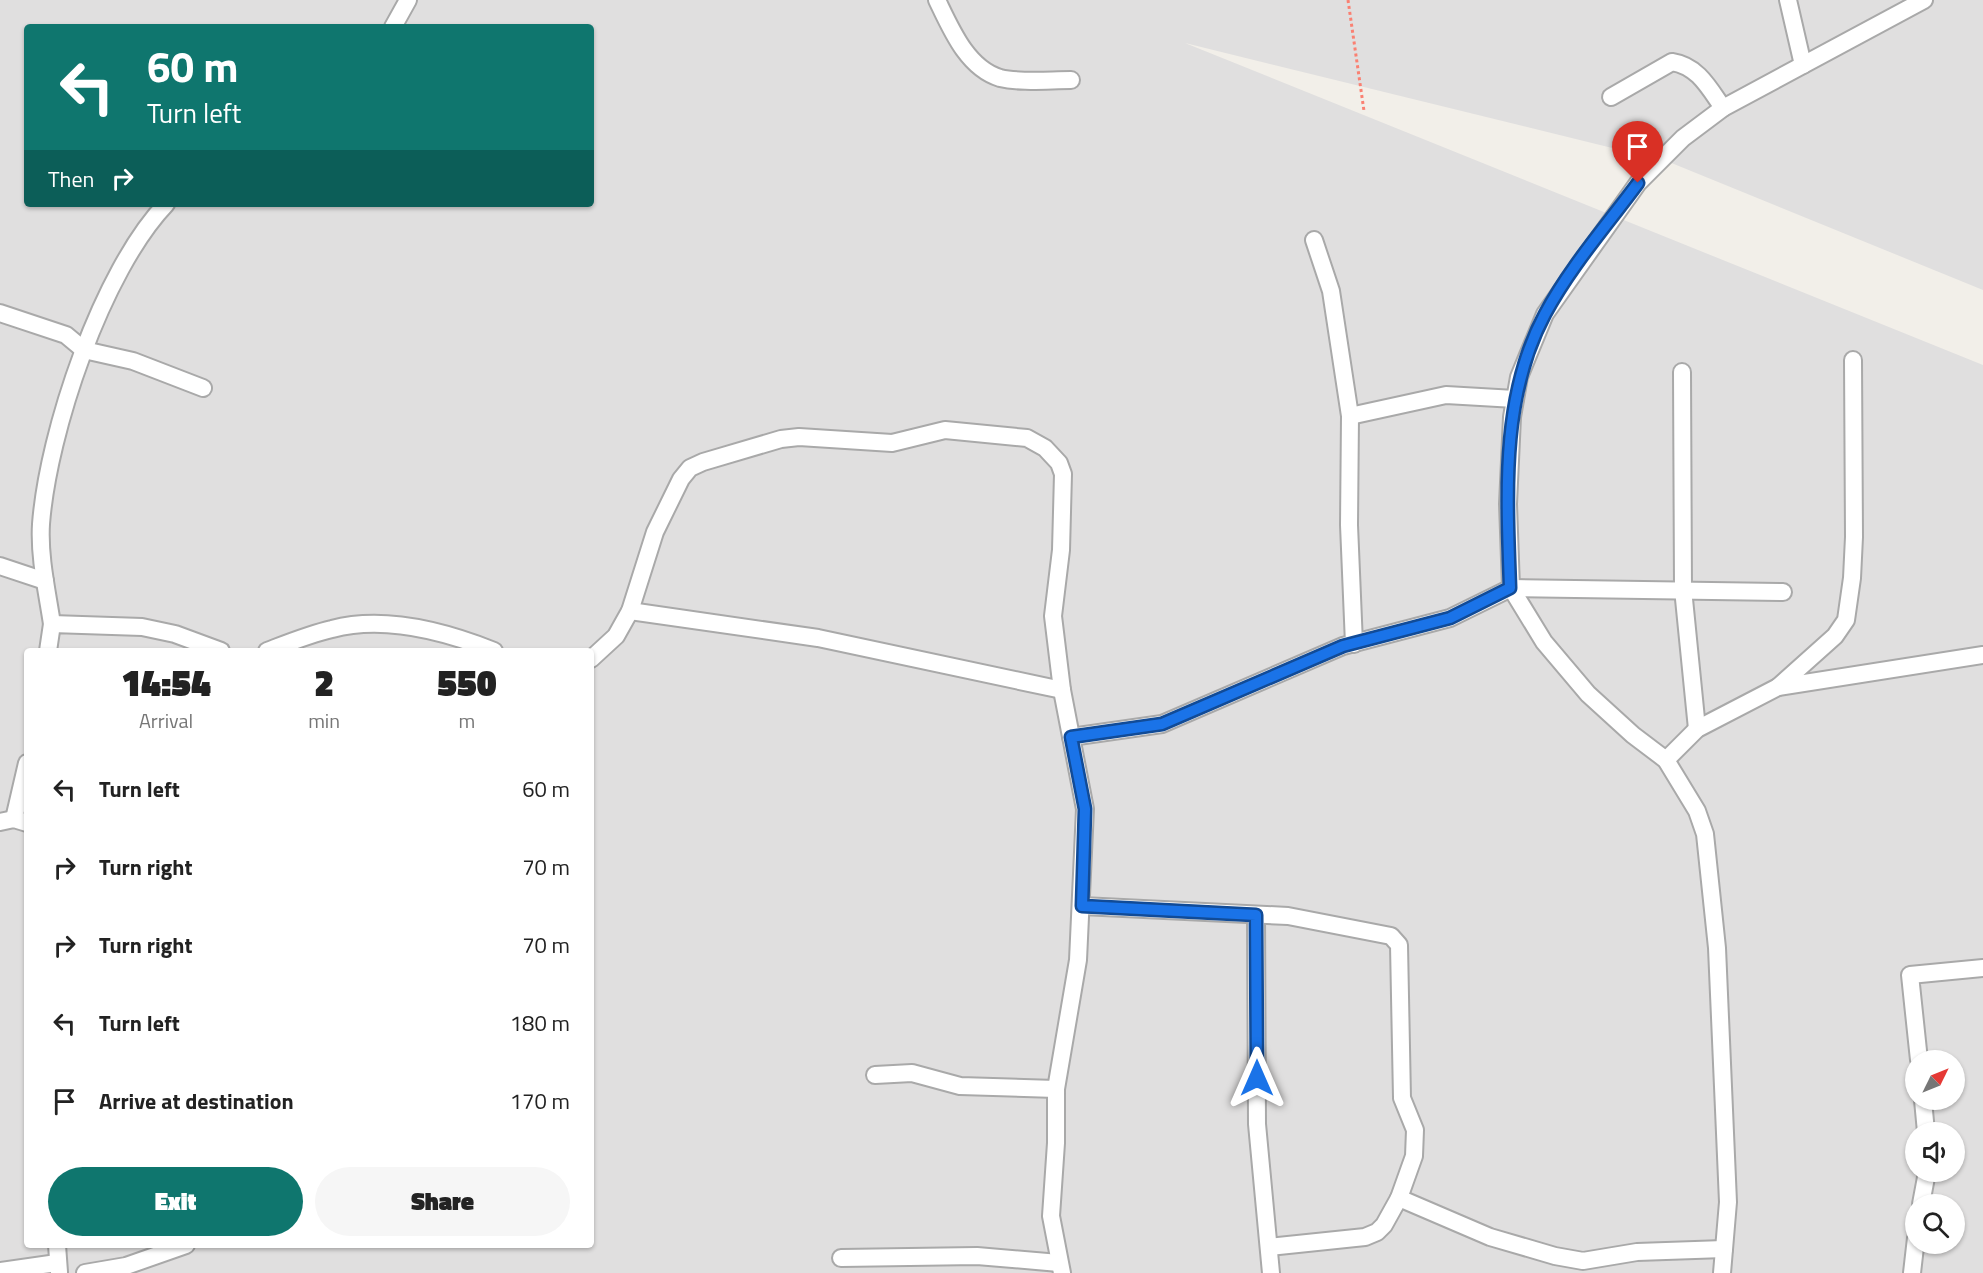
<!DOCTYPE html>
<html lang="en">
<head>
<meta charset="utf-8">
<style>
  body { margin:0; font-family:"Titillium Web",sans-serif; background:#f6f6f6; color:#222; height:100vh; display:flex; flex-direction:column; font-size:22px; white-space:nowrap }
  * { box-sizing:border-box; margin:0 }
  p { font-size:20px; color:#767676 }
  .icon { flex:none; width:33px; height:33px; fill:none; stroke:currentColor; stroke-width:2; stroke-linecap:round; stroke-linejoin:round }
  .map { position:relative; flex:1; overflow:hidden }
  .drawer { position:absolute; left:24px; top:648px; width:570px; height:600px; display:flex; flex-direction:column; background:#fff; border-radius:6px; box-shadow:0 2px 4px #0004 }
  .drawer>* { flex:none }
  .top-card { position:absolute; left:24px; top:24px; width:570px; height:183px; border-radius:6px; box-shadow:0 2px 4px #0004; background:#0f766e; color:#fff; overflow:hidden }
  .needle { width:39px; rotate:47deg }
  .fabs { position:absolute; left:1905px; top:1050px; display:grid; gap:12px }
  .fabs a { display:grid; place-items:center; width:60px; height:60px; border-radius:50%; background:#fff; box-shadow:0 2px 4px #0004; font-size:30px }
  .pin { position:absolute; display:grid; place-items:center; width:51px; height:51px; color:#fff; margin:-62px -26px; border-radius:50% 50% 50% 0; rotate:-45deg; box-shadow:0 0 6px #0007 }
  .pin .icon { rotate:45deg }
  .me { position:absolute; width:66px; margin:-33px; rotate:0deg; stroke-linejoin:round; filter:drop-shadow(0 0 4px #0008) }
  .turn { display:flex; align-items:center; gap:21px; height:126px; padding:0 24px; font-size:27px }
  .turn .icon { width:78px; height:78px; stroke-width:2.5 }
  .turn b { display:block; font-size:42px; line-height:51px }
  .then { display:flex; align-items:center; height:57px; padding:0 24px; background:#0003; gap:12px; font-size:22px }
  .eta { display:flex; justify-content:space-evenly; align-items:center; height:102px; text-align:center }
  .eta b { font-size:36px; font-weight:800; line-height:42px }
  .action { display:flex; gap:12px; margin-top:auto; padding:12px 24px }
  .action a { flex:1; height:69px; border-radius:36px; background:#0f766e; color:#fff; font-size:24px; font-weight:800; line-height:69px; text-align:center }
  .action a+a { background:#f6f6f6; color:#222 }
  ul { padding:0; list-style:none }
  li { display:flex; align-items:center; gap:18px; height:78px; padding:0 24px }
  li div { flex:1 }
  li b { display:block; font-size:22px }
  li em { font-style:normal }
  .map>svg:first-child { display:block }
</style>
</head>
<body>
<div class="map">
<svg width="1983" height="1273" viewBox="0 0 1983 1273">
  <rect width="100%" height="100%" fill="#f2efe9"/>
  <path fill="#e0dfdf" fill-rule="evenodd" d="M0 0H1983V290L1669 162 1185 43 1983 365V1273H0ZM27 27H591V204H27ZM27 651H591V1245H27ZM1916 1060H1954V1100H1916ZM1916 1132H1954V1172H1916ZM1916 1204H1954V1244H1916Z"/>
  <g fill="none" stroke-linecap="round" stroke-linejoin="round">
    <defs>
      <g id="street">
        <path d="M937 0C951 29 967 68 1000 78 1021 83 1049 80 1071 80"/>
        <polyline points="1788,0 1803,65"/>
        <polyline points="393,27 408,0"/>
        <path d="M1611 97 1672 62C1698 66 1709 88 1723 108"/>
        <polyline points="1314,240 1331,291 1350,416 1349,525 1354,644"/>
        <polyline points="0,313 66,335 84,350 133,361 203,388"/>
        <polyline points="1682,372 1683,589 1697,729"/>
        <polyline points="1350,416 1446,395 1515,399"/>
        <polyline points="0,566 45,581"/>
        <polyline points="630,611 818,638 1062,690"/>
        <path d="M52 624C47 591 39 557 41 524 48 432 102 271 166 204"/>
        <polyline points="48,651 52,624 142,627 175,634 221,651"/>
        <path d="M267 651C288 643 310 634 332 629 385 615 444 631 494 651"/>
        <polyline points="591,659 616,636 630,611 655,532 681,479 690,468 703,462 781,439 799,437 892,443 945,430 1027,438 1045,448 1059,463 1063,474 1061,550 1053,616 1062,690 1085,809 1078,960 1056,1089 1056,1143 1051,1216 1062,1273"/>
        <polyline points="1778,687 1835,636 1846,620 1852,578 1854,537 1853,360"/>
        <polyline points="1071,737 1162,724 1343,646 1450,618 1511,588 1783,592"/>
        <polyline points="1666,760 1697,729 1778,687 1983,655"/>
        <polyline points="14,819 27,763"/>
        <polyline points="0,822 14,819 27,823"/>
        <polyline points="1082,906 1288,916 1391,936 1399,945 1402,1098 1415,1130 1414,1156 1399,1198 1384,1225 1377,1232 1365,1237 1269,1247"/>
        <polyline points="1256,915 1257,1124 1271,1273"/>
        <polyline points="1919,1060 1910,975 1983,968"/>
        <polyline points="875,1075 912,1073 960,1086 1056,1089"/>
        <polyline points="1923,1100 1926,1132"/>
        <polyline points="1399,1198 1490,1237 1555,1256 1583,1261 1637,1252 1724,1249"/>
        <polyline points="1921,1204 1927,1172"/>
        <polyline points="57,1245 59,1272"/>
        <polyline points="841,1258 977,1256 1059,1263"/>
        <polyline points="0,1271 57,1263"/>
        <polyline points="85,1273 126,1266 186,1245"/>
        <polyline points="1722,1273 1728,1202 1717,948 1705,834 1697,811 1666,760 1633,735 1588,694 1544,642 1511,588 1508,504 1512,417 1519,377 1545,314 1638,183 1683,138 1723,108 1924,0"/>
        <polyline points="1912,1273 1916,1238"/>
      </g>
    </defs>
    <use href="#street" stroke="#a9a9a9" stroke-width="20"/>
    <polyline stroke="#fa8072" stroke-width="3" stroke-dasharray="3 3" stroke-linecap="butt" points="1348,0 1364,111"/>
    <use href="#street" stroke="#fff" stroke-width="16"/>
  </g>
  <g fill="none" stroke-linecap="round" stroke-linejoin="round">
    <defs>
      <path id="route" d="M1257 1078 1256 915 1082 906 1085 809 1071 737 1162 724 1343 646 1450 618 1510 588C1507 496 1500 398 1545 314 1570 267 1607 225 1638 183"/>
    </defs>
    <use href="#route" stroke="#114b97" stroke-width="15"/>
    <use href="#route" stroke="#1a73e8" stroke-width="10"/>
  </g>
</svg>
<div class="fabs">
<a><svg class="needle" viewBox="-14 -14 28 28"><path d="M0-13l5 13h-10z" fill="#e53935"/><path d="M0 13l5-13h-10z" fill="#767676"/></svg></a>
<a><svg class="icon" aria-label="sound" viewBox="0 0 24 24"><path d="M4 9h4l5-4v14l-5-4H4zM17 9q2 3 0 6"/></svg></a>
<a><svg class="icon" aria-label="search" viewBox="0 0 24 24"><circle cx="10" cy="10" r="6"/><path d="M15 15l6 6"/></svg></a>
</div>
<div class="pin" style="left:1638px;top:183px;background:#d93025"><svg class="icon" aria-label="arrive" viewBox="0 0 24 24"><path d="M6 21V4h12l-3 4 3 4H6"/></svg></div>
<svg class="me" style="left:1257px;top:1078px" viewBox="-20 -20 40 40"><path d="M0-17L14 15 0 8-14 15z" fill="#1a73e8" stroke="#fff" stroke-width="4"/></svg>
<div class="top-card">
<div class="turn"><svg class="icon" aria-label="left" viewBox="0 0 24 24"><path d="M17 20v-9H6M10 6l-5 5 5 5"/></svg><div><b>60 m</b>Turn left</div></div>
<div class="then">Then<svg class="icon" aria-label="right" viewBox="0 0 24 24"><path d="M7 20v-9h11M14 6l5 5-5 5"/></svg></div>
</div>
<section class="drawer">
<div class="eta">
<div><b>14:54</b><p>Arrival</p></div>
<div><b>2</b><p>min</p></div>
<div><b>550</b><p>m</p></div>
</div>
<ul>
<li><svg class="icon" aria-label="left" viewBox="0 0 24 24"><path d="M17 20v-9H6M10 6l-5 5 5 5"/></svg><div><b>Turn left</b></div><em>60 m</em></li>
<li><svg class="icon" aria-label="right" viewBox="0 0 24 24"><path d="M7 20v-9h11M14 6l5 5-5 5"/></svg><div><b>Turn right</b></div><em>70 m</em></li>
<li><svg class="icon" aria-label="right" viewBox="0 0 24 24"><path d="M7 20v-9h11M14 6l5 5-5 5"/></svg><div><b>Turn right</b></div><em>70 m</em></li>
<li><svg class="icon" aria-label="left" viewBox="0 0 24 24"><path d="M17 20v-9H6M10 6l-5 5 5 5"/></svg><div><b>Turn left</b></div><em>180 m</em></li>
<li><svg class="icon" aria-label="arrive" viewBox="0 0 24 24"><path d="M6 21V4h12l-3 4 3 4H6"/></svg><div><b>Arrive at destination</b></div><em>170 m</em></li>
</ul>
<div class="action"><a>Exit</a><a>Share</a></div>
</section>
</div>
</body>
</html>
